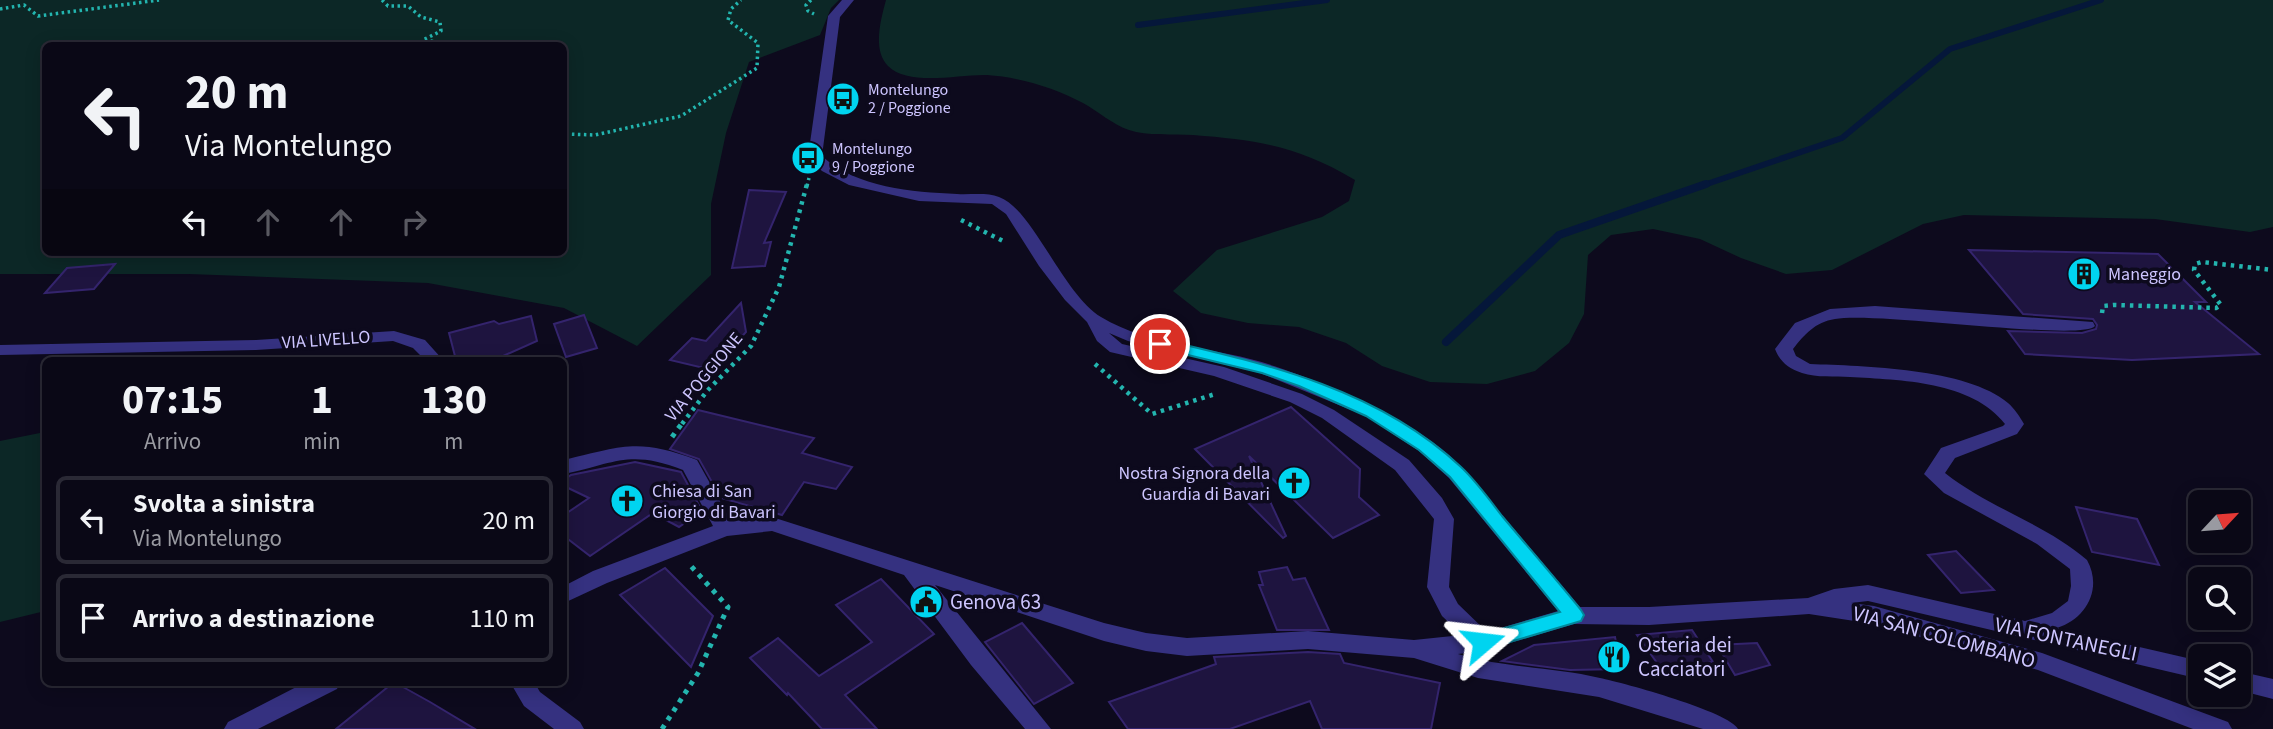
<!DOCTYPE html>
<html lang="it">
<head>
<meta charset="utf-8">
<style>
  body { margin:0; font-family:"Source Sans 3",sans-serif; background:#13111f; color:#f1f3f6; height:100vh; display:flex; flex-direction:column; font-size:26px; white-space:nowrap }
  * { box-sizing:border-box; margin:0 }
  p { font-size:23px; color:#999aa1 }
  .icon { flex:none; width:38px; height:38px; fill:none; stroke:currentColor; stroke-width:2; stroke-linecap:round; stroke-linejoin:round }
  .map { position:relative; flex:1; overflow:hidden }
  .details { position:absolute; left:42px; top:357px; width:525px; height:329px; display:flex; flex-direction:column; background:#0a0816; border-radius:10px; box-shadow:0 4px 18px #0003,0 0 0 2px #2a2935 }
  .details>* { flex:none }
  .top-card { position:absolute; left:42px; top:42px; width:525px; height:214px; border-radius:10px; box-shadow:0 4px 18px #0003,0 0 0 2px #2a2935; background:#0a0816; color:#f1f3f6; overflow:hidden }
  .needle { width:46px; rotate:64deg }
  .controls { position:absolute; left:2188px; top:490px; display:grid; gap:14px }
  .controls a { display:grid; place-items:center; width:63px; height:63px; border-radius:10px; background:#0a0816; box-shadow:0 4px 18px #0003,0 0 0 2px #2a2935; font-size:35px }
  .pin { position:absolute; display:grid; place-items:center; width:60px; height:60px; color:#fff; margin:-30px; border:4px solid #fff; border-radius:50%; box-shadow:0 2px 7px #0007 }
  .me { position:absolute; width:77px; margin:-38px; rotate:73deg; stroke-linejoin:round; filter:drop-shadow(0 0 5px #0008) }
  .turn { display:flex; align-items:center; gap:24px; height:147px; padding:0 28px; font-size:32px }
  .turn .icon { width:91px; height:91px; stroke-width:2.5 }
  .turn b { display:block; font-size:49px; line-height:60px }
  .lanes { display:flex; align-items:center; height:66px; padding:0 28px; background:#0003; justify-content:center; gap:35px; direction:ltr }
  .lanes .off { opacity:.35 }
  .eta { display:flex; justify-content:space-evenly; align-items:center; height:119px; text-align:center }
  .eta b { font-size:42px; font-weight:700; line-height:49px }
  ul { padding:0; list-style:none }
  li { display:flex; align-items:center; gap:21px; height:88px; margin:0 14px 10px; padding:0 14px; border:4px solid #2a2935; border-radius:10px }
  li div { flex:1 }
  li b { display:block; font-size:26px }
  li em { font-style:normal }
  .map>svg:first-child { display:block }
</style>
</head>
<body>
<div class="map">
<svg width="2273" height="729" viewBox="0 0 2273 729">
  <rect width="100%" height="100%" fill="#0d0a1d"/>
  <g fill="#0c2726" fill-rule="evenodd">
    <path d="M0 0H839L831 8 820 35 749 62 726 133 711 204V275L637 346 564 308 428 283 189 274H0ZM46 46H564V252H46Z"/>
    <path d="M886 0H2273V227L2250 232 2155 219 1964 215 1923 224 1832 270 1786 274 1741 258 1700 239 1653 229 1611 235 1588 255 1584 314 1569 343 1535 371 1487 384 1430 382 1382 366 1346 343 1299 327 1248 323 1201 313 1173 291 1217 250 1322 217 1349 201 1355 180C1298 146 1257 140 1193 135 1173 134 1147 136 1129 130 1113 125 1098 111 1083 103 1055 88 1019 77 987 75 959 74 909 87 888 66 872 50 881 19 886 0Z"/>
    <polygon points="45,432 45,611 0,622 0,441"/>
  </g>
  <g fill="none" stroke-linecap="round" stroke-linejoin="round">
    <g stroke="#05173a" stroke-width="6">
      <polyline points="1138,25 1327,0"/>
      <polyline points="1701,186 1842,138 1950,49 2101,0"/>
    </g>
    <polyline stroke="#05173a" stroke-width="8" points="1446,342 1559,235 1706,184"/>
  </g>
  <g fill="#1e143f" stroke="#34246d" stroke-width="2">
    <polygon points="749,190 786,192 764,243 771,242 765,266 732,268"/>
    <polygon points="1969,250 2158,254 2206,302 2195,302 2259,354 2132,360 2025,354 2008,331 2082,333 2096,329 2097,325 2093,319 2023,314"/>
    <polygon points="115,264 94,289 45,293 67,268"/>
    <polygon points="741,303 746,332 712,370 670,360 692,338 706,341"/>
    <polygon points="584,315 597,348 566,357 554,324"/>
    <polygon points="531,316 537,341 494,360 456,360 449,333 494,321 499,324"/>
    <polygon points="1291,407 1360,469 1359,497 1379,515 1333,538 1249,456 1286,536 1283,538 1195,449"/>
    <polygon points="698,410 814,438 802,453 852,467 836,489 804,482 782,515 721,498 699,459 670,449"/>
    <polygon points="635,462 681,472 702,511 679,527 653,513 590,556 564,536 564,515 589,498 564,486 564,480 571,475"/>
    <polygon points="2076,507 2137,519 2159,565 2092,552"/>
    <polygon points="1956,551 1994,590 1961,593 1928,555"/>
    <polygon points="1287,567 1293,580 1305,578 1329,630 1277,630 1259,585 1263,585 1259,572"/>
    <polygon points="665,568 713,616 691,667 620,595"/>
    <polygon points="881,579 934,634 845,695 877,729 822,729 788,693 787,695 750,658 778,638 819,676 872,642 836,605"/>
    <polygon points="1022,623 1073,683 1034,704 985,642"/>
    <polygon points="1692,630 1713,662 1660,667 1637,635"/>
    <polygon points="1615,637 1621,669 1570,670 1502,661 1534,645"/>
    <polygon points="1757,643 1770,665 1735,675 1717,645"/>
    <polygon points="1308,652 1340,654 1344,663 1440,683 1431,729 1322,729 1310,701 1230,729 1128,729 1109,702 1216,664 1214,657"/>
    <polygon points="394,682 430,702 475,729 336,729"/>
  </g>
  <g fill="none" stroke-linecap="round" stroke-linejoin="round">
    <g stroke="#23b5af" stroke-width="3.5" stroke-dasharray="2.5 3.5" stroke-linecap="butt">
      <polyline points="382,0 388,6 408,6 421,17 440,22 441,31 423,40 467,46"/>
      <polyline points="811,0 806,5 808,11 814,14"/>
      <polyline points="0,9 24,5 38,16 159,0"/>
      <polyline points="564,116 566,134 595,135 681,116 757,68 758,43 728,20 731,9 741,0"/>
      <polyline points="807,186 809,178"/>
    </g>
    <g stroke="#23b5af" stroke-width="4.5" stroke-dasharray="3.5 5" stroke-linecap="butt">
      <polyline points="961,220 1003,241"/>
      <polyline points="2102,313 2103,306 2114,305 2216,308 2221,305 2194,270 2195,264 2202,262 2273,270"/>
      <polyline points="1095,364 1152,414 1215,394"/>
      <polyline points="682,424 707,391 751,346 779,287 807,184"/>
    </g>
    <g stroke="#23b5af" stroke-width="5" stroke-dasharray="4.5 6" stroke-linecap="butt">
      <polyline points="672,437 683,422"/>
      <polyline points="662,729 698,673 728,607 690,565"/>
    </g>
    <g fill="#353180" fill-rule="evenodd">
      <path d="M842 0H854L840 17 822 156C857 188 912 192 957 194 970 195 987 192 999 197 1033 209 1062 293 1101 317 1150 347 1220 347 1274 366 1328 385 1384 407 1431 441 1457 459 1477 485 1497 509 1525 542 1552 574 1580 607H1649L1808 598 1834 589 1868 585 2025 621 2052 613 2068 601 2071 586 2070 569 2037 544 1944 493 1924 474 1941 448 2003 426 2005 424C1972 381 1900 380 1850 377 1835 376 1817 378 1802 373 1789 369 1780 362 1775 349L1795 323 1830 309 1875 306 2093 322 2095 326C2081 342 1876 311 1835 319 1815 322 1804 335 1793 349L1796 356 1810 364C1863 366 1967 368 2008 403 2014 408 2020 417 2024 424L2017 434 1955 458 1945 473C1989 508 2044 523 2087 560 2103 589 2086 619 2057 628L2200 661V679L1868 601 1851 603 1874 606 2042 653 2228 722 2232 729H2193L2038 670 1874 624 1809 614 1649 625 1574 624 1483 651 1458 654C1504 668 1553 667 1600 678 1624 683 1730 712 1738 729H1703L1599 697 1478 678 1414 658 1308 649 1187 656 1146 651 1104 641 935 585 1051 729H1025L971 665 904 575 772 531 727 536 607 583 564 603V586L593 571 713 526 683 470C630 449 615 463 564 474V460C623 446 638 438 697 460L731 521 772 517 1104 623 1146 633 1187 638 1308 631 1414 640 1462 635 1442 616 1427 587 1434 519 1395 470 1322 418 1290 402 1214 376 1110 352 1097 341 1087 322 1065 300 1039 266 1006 214 992 204 919 201 849 185 822 171 808 157 828 16ZM1109 333 1128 341 1260 373 1366 416 1419 451 1449 478 1558 611 1487 632 1458 604 1449 587 1454 519 1442 498 1409 460 1334 410 1302 394 1224 367 1122 344Z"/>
      <polygon points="394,331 425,340 443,360 425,360 413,348 393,341 256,350 0,355 0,345 256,340"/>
      <polygon points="2238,671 2273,679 2273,699 2238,690"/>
      <polygon points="306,682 340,682 337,689 258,729 224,729 228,722"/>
      <polygon points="510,682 534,682 540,692 580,722 584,729 554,729 524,706"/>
    </g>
  </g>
  <path fill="#00d4f0" stroke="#008a9c" stroke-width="2" d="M1160 339C1267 364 1378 389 1461 467 1476 481 1489 499 1502 516 1528 547 1555 578 1581 610L1584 615 1581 621 1483 650 1476 648 1473 642 1476 636 1560 612 1450 477 1419 450 1366 416 1299 386 1262 373 1155 347 1152 344 1155 340Z"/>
  <defs>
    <symbol id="bus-disc" viewBox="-11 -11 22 22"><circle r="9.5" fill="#00d4f0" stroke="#0d0a1d"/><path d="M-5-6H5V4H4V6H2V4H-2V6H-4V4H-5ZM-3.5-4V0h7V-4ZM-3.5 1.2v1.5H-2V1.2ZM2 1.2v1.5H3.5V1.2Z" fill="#111"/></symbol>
    <symbol id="building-disc" viewBox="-11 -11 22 22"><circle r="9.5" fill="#00d4f0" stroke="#0d0a1d"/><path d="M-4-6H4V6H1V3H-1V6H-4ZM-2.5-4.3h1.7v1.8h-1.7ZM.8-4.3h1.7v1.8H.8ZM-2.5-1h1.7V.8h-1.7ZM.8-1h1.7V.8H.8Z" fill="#111"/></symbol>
    <symbol id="church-disc" viewBox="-11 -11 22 22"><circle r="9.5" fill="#00d4f0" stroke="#0d0a1d"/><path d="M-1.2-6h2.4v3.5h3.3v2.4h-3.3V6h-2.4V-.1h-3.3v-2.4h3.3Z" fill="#111"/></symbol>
    <symbol id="civic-disc" viewBox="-11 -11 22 22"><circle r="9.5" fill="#00d4f0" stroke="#0d0a1d"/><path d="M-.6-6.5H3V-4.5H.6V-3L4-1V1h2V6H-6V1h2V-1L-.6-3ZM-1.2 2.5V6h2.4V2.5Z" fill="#111"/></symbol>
    <symbol id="restaurant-disc" viewBox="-11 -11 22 22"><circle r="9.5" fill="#00d4f0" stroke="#0d0a1d"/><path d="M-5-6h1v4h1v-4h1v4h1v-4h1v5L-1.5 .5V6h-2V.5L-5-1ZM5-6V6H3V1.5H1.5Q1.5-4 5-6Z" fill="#111"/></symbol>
  </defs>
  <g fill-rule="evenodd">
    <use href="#bus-disc" x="824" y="80" width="38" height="38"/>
    <use href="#bus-disc" x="789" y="139" width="38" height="38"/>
    <use href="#building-disc" x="2065" y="255" width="38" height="38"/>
    <use href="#church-disc" x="1275" y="464" width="38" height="38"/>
    <use href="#church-disc" x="608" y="482" width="38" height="38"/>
    <use href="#civic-disc" x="907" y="583" width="38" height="38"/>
    <use href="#restaurant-disc" x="1595" y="638" width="38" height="38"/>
  </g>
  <g text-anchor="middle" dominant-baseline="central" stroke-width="7" stroke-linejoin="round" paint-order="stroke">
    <g font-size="16" fill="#cdc5ff" stroke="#0d0a1d" text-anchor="start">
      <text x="868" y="90">Montelungo<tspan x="868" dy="18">2 / Poggione</tspan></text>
      <text x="832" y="149">Montelungo<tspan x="832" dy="18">9 / Poggione</tspan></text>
    </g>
    <g font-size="18" fill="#cdc5ff" stroke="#0d0a1d" text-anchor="start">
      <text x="2108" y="274">Maneggio</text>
      <text x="1270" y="473" text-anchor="end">Nostra Signora della<tspan x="1270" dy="21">Guardia di Bavari</tspan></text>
      <text x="652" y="491">Chiesa di San<tspan x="652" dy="21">Giorgio di Bavari</tspan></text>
    </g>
    <g font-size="18" fill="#cdc5ff" stroke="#0d0a1d">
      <text transform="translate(326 340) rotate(-4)">VIA LIVELLO</text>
      <text transform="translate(704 377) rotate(-50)">VIA POGGIONE</text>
    </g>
    <g font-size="21" fill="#cdc5ff" stroke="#0d0a1d" text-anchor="start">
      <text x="950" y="602">Genova 63</text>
      <text x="1638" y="645">Osteria dei<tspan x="1638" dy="24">Cacciatori</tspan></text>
    </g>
    <g font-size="21" fill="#cdc5ff" stroke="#0d0a1d">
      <text transform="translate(1944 637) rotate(15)">VIA SAN COLOMBANO</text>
      <text transform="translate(2066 639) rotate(12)">VIA FONTANEGLI</text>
    </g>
  </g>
</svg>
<div class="controls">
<a><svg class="needle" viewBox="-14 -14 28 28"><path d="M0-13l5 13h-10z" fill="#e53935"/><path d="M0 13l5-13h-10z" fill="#999aa1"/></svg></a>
<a><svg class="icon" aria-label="search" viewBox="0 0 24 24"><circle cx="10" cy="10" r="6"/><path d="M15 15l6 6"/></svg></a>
<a><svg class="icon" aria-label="layers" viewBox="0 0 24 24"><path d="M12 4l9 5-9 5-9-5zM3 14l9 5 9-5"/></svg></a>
</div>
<div class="pin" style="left:1160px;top:344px;background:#d93025"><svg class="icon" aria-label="arrive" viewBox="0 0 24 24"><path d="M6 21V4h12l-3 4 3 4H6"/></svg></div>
<svg class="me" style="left:1483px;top:642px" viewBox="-20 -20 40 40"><path d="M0-17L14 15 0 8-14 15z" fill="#00d4f0" stroke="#fff" stroke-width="4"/></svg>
<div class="top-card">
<div class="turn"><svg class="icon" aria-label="left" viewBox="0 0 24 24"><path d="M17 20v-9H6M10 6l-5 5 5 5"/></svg><div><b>20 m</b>Via Montelungo</div></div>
<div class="lanes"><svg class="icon" aria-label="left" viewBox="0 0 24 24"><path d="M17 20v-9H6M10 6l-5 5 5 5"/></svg><svg class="icon off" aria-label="ahead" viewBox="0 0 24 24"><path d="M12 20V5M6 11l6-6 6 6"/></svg><svg class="icon off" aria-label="ahead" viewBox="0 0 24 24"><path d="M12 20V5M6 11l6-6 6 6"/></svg><svg class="icon off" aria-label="right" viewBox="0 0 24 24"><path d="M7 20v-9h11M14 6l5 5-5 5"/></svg></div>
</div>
<section class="details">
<div class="eta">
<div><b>07:15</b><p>Arrivo</p></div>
<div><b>1</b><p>min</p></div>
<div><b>130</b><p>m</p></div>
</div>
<ul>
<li><svg class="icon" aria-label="left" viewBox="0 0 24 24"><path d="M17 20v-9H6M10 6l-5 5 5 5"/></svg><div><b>Svolta a sinistra</b><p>Via Montelungo</p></div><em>20 m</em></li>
<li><svg class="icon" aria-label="arrive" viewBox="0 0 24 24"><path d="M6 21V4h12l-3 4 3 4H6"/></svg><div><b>Arrivo a destinazione</b></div><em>110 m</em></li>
</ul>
</section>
</div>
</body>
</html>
